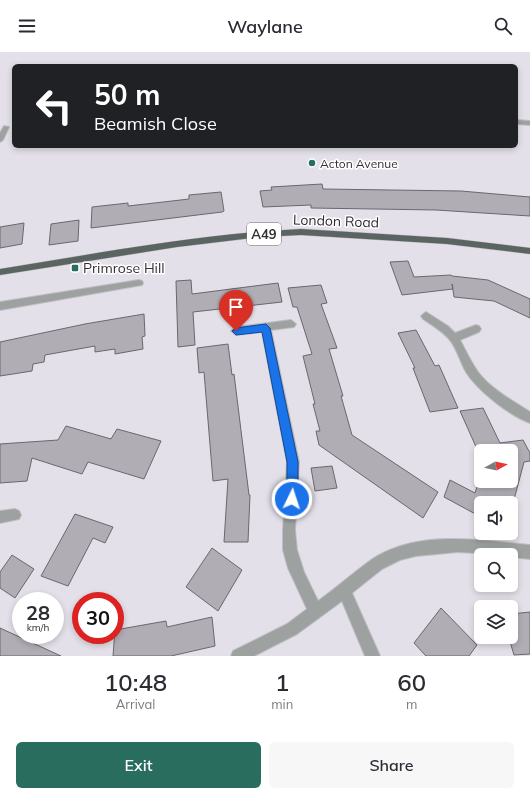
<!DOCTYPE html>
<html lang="en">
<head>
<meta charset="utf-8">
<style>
  body { margin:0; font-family:Mulish,sans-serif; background:#f7f7f7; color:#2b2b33; height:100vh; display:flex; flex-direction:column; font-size:15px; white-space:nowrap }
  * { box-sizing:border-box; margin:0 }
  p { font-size:13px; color:#7c7c81 }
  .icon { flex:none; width:22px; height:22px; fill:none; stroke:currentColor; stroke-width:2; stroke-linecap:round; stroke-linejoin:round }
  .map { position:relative; height:604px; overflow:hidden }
  .details { display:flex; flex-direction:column; background:#fff; flex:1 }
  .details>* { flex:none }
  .guide { position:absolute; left:12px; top:12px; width:506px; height:84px; border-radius:6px; box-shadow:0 2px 6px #0003; background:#202124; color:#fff; overflow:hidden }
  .needle { width:26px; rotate:82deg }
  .tools { position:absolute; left:474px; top:392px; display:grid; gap:8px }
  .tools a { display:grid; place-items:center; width:44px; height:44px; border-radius:6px; background:#fff; box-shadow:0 2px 6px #0003; font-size:20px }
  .speed { position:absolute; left:12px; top:540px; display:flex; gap:8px; font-size:20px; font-weight:700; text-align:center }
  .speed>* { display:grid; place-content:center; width:52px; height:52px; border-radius:50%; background:#fff; box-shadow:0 2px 6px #0003; line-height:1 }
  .speed small { font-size:10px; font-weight:400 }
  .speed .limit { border:6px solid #d22; background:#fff; color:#111 }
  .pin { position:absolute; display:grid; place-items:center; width:34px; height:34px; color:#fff; margin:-41px -17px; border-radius:50% 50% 50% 0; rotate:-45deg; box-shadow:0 0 4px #0007 }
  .pin .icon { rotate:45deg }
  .me { position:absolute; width:44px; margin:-22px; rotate:4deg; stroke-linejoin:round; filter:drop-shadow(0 0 3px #0008) }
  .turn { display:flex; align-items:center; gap:14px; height:84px; padding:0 16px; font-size:18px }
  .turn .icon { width:52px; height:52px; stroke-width:2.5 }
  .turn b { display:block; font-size:28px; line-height:34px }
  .eta { display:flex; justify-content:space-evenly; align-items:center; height:68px; text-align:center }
  .eta b { font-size:24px; font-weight:600; line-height:28px }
  .action { display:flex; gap:8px; margin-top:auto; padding:8px 16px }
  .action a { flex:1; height:46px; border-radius:6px; background:#296d5e; color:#fff; font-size:16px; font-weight:600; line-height:46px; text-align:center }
  .action a+a { background:#f7f7f7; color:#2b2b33 }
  header { display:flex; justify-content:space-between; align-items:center; height:52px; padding:0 16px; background:#fff; font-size:18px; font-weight:600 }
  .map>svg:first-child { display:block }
</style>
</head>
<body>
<header><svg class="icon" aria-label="menu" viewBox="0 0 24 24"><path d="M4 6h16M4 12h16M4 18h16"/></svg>Waylane<svg class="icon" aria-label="search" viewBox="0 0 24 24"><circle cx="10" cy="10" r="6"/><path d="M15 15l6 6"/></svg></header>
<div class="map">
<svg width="530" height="604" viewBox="0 0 530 604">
  <rect width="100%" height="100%" fill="#e4e0e9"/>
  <g fill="#b0adb5" stroke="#6a676f">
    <polygon points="322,132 323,137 461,139 530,145 530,164 436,158 311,156 311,153 263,155 260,139 272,138 271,135"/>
    <polygon points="221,140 224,159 222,160 91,176 92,155 128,151 128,154 172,149 189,147 189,143"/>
    <polygon points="79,168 78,189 49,193 51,172"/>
    <polygon points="24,171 22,192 0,196 0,175"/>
    <polygon points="408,209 414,225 451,223 452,224 488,228 530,247 530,266 494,249 454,245 452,232 453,237 402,243 390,210"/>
    <polygon points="191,228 192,242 278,231 282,250 193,260 195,293 178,295 176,229"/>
    <polygon points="321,233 327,251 321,252 337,296 329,297 343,344 341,344 352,383 438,440 423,466 319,393 316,379 320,379 313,352 315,352 303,304 312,302 297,255 293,255 288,236"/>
    <polygon points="144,262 145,284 142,285 143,297 115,302 115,297 95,300 95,294 45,303 44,310 33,312 32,319 0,324 0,290 85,272"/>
    <polygon points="416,278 435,314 439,313 458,356 430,360 413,316 415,316 398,281"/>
    <polygon points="228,292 232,323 234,322 249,443 250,443 248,490 224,490 228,427 213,429 204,320 199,321 197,296"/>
    <polygon points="483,356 500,391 523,388 530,401 530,409 524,410 511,459 511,451 481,451 481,465 444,445 450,428 475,441 481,422 481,429 511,429 511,399 481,399 481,406 460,359"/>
    <polygon points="66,374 111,387 117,377 161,389 144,427 88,410 82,422 32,406 27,429 0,431 0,392 58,388"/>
    <polygon points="332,414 337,436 315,439 311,416"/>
    <polygon points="75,462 113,475 105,491 93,486 68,534 41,524"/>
    <polygon points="212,496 242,518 218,559 186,535"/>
    <polygon points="12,503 34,517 15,546 0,536 0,520"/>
    <polygon points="441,556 477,593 469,604 426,604 414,591"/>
    <polygon points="530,560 530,602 514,603 511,593 511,562"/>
    <polygon points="212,565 215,594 171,604 113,604 115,578 166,569 167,575"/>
    <polygon points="0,576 61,604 0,604"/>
  </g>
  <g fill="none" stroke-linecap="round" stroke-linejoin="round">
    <defs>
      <g id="minor">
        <polygon points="516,68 530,69 530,73 516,72"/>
        <polygon points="4,74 9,75 3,88 0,90 0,81"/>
        <polygon points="139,228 142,229 143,231 142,233 0,258 0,250"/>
        <path d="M426 260 448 274 455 281 476 273 479 274 481 277 479 280 460 288C466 299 471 310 478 320 492 338 512 348 530 360V371C510 364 477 338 466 320 460 310 457 296 449 287 442 279 432 273 423 267L421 264Z"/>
        <path d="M291 268 296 272 294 275 271 278 299 410 295 478 297 498 304 520 318 549C336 536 353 521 371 508 417 477 479 488 530 493V507L511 505V503L458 500 416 504 400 508 382 517 352 541 380 604H365L342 549 297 582 254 604H231L233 599 287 572 307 557 288 516 283 498V478L287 410 262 280 236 283 231 279 236 275Z"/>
        <polygon points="15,457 19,459 21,463 19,467 0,471 0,459"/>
      </g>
      <path id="trunk" d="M301 177 447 186 530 196V202L447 192 301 183 261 185 177 195 0 223V217C100 201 200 182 301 177Z"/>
    </defs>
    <use href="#minor" stroke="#c0bdc4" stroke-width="2"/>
    <use href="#trunk" stroke="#c0bdc4" stroke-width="1"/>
    <use href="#minor" fill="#9da2a0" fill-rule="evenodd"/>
    <use href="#trunk" fill="#5a6460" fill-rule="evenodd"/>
  </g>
  <polygon fill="#1a73e8" stroke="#114b97" points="266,272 270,276 298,410 298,447 296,451 292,453 289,451 287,447 287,410 262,280 236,283 232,279 236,276"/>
  <g fill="#296d5e" stroke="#fff" stroke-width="1.5">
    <circle cx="312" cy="111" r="4"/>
    <rect x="71" y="212" width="8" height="8" rx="2"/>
  </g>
  <g text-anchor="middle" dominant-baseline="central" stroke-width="3" stroke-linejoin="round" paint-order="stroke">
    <g font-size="12" fill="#312f32" stroke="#fff" text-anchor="start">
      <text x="320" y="111">Acton Avenue</text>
    </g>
    <rect fill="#fff" stroke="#6f6d70" stroke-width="1" x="247" y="171" width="34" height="22" rx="3"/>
    <g font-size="13" font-weight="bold" fill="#312f32">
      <text x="264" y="182">A49</text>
    </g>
    <g font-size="14" fill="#312f32" stroke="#fff">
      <text transform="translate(336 169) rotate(2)">London Road</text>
    </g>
    <g font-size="14" fill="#312f32" stroke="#fff" text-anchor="start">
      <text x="83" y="216">Primrose Hill</text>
    </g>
  </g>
</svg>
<div class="tools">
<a><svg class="needle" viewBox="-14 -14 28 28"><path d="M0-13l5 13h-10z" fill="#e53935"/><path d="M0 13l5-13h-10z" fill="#7c7c81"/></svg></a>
<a><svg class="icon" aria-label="sound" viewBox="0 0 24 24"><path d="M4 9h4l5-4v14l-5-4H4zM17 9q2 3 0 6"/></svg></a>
<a><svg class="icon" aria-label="search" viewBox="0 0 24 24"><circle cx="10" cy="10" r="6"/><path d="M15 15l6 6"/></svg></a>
<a><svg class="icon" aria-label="layers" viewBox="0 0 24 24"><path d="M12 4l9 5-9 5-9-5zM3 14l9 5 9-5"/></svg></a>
</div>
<div class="speed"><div>28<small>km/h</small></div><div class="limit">30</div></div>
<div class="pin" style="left:236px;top:279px;background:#d93025"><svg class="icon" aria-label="arrive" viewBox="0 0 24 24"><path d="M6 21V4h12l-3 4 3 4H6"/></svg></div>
<svg class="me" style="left:292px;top:447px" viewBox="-20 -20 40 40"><circle r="17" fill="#1a73e8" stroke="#fff" stroke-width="3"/><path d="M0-11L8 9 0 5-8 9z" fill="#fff"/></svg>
<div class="guide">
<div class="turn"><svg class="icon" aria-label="left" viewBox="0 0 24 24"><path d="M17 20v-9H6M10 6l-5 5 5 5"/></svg><div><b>50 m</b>Beamish Close</div></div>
</div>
</div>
<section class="details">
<div class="eta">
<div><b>10:48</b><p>Arrival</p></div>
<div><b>1</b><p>min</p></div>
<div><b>60</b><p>m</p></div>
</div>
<div class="action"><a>Exit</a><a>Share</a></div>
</section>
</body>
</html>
